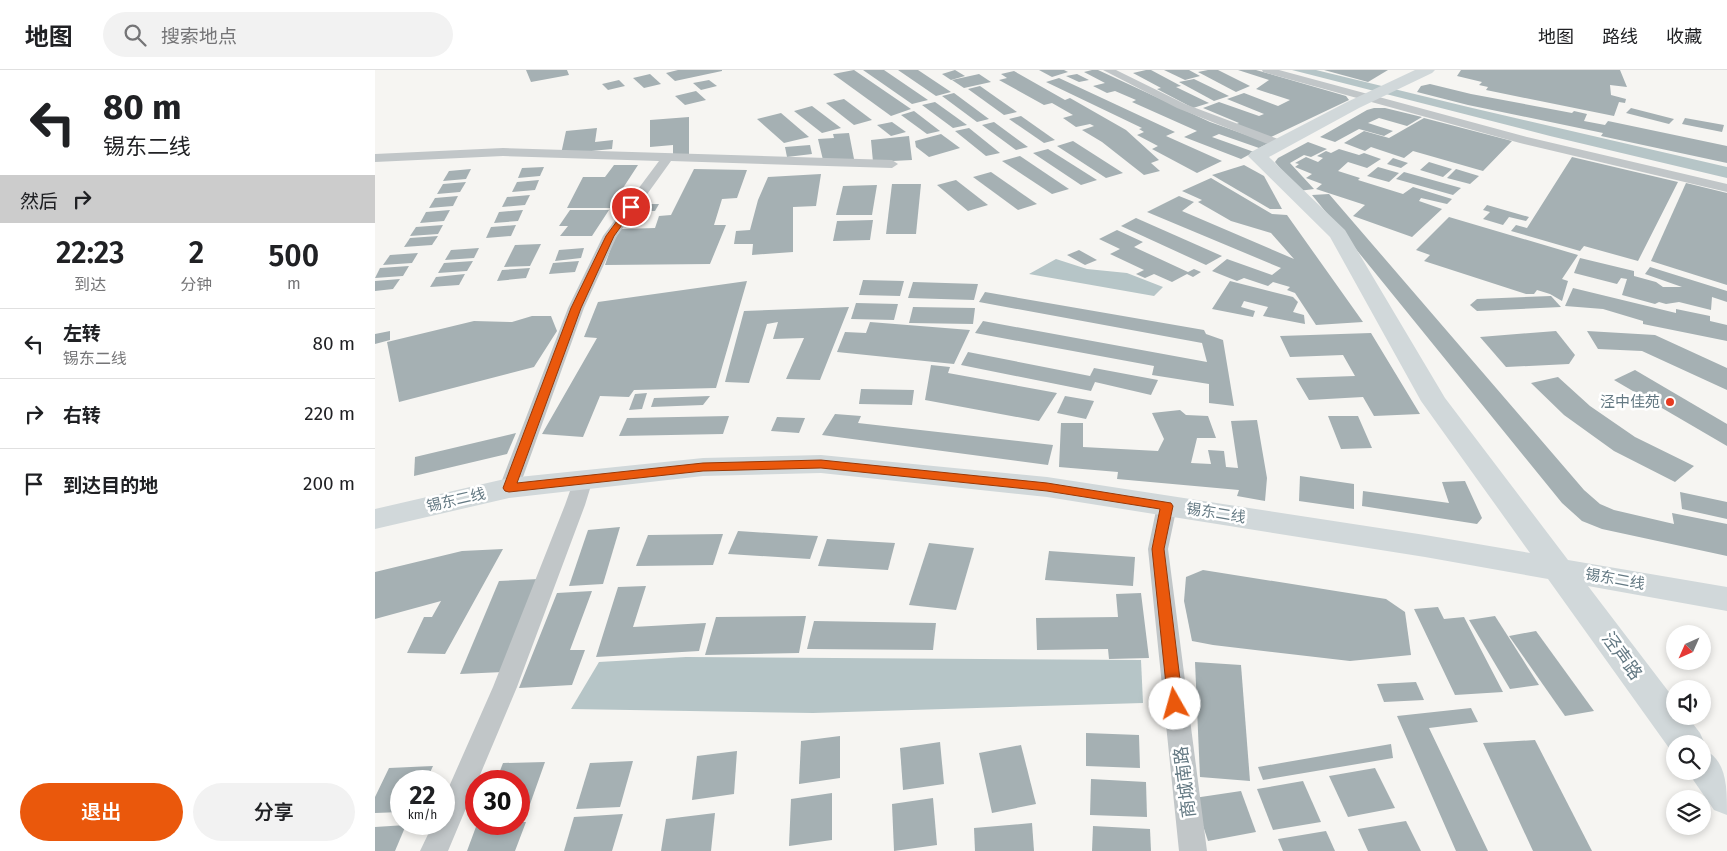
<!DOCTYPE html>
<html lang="zh">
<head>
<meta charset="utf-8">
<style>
  body { margin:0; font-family:"Fira Sans","Noto Sans SC",sans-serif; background:#f2f2f2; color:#202124; height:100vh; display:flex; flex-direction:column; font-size:19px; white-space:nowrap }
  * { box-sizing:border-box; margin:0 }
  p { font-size:16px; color:#757577 }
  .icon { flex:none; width:28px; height:28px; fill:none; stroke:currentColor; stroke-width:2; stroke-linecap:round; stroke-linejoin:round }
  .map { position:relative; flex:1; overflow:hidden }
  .panel { display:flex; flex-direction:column; background:#fff; width:375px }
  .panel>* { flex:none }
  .hud { background:#fff; color:#202124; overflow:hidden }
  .needle { width:32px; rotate:225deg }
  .fabs { position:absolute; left:1291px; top:555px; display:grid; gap:10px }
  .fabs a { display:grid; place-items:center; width:45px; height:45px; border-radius:50%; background:#fff; box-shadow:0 2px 8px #0003; font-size:25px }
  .speed { position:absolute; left:15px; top:700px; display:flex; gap:10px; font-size:25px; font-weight:700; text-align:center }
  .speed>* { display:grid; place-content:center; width:65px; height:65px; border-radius:50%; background:#fff; box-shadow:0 2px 8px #0003; line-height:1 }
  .speed small { font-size:12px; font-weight:400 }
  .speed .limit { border:8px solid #d22; background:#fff; color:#111 }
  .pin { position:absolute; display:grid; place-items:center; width:42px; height:42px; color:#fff; margin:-21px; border:2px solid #fff; border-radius:50%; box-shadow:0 1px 5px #0007 }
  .me { position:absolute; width:55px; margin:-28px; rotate:353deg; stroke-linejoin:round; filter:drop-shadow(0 0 4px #0008) }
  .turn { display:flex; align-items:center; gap:18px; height:105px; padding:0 20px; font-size:22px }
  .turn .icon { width:65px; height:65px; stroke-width:2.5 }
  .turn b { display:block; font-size:35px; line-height:42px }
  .then { display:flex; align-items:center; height:48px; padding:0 20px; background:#0003; gap:10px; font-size:19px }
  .eta { display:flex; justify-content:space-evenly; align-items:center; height:85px; text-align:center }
  .eta b { font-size:30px; font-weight:600; line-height:35px }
  .button { display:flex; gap:10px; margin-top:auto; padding:10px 20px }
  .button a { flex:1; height:58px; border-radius:30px; background:#ea580c; color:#fff; font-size:20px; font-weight:600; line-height:58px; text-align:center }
  .button a+a { background:#f2f2f2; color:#202124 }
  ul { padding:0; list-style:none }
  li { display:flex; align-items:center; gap:15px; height:70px; padding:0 20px; border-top:1px solid #e0e0e0 }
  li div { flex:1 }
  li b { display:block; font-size:19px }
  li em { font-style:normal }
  header { display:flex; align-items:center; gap:30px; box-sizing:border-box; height:70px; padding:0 25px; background:#fff; border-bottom:1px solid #e0e0e0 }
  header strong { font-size:24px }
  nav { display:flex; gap:28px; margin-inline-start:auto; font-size:18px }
  .search { width:350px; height:45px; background:#f2f2f2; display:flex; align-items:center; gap:12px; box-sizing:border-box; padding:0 18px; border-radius:28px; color:#757577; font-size:19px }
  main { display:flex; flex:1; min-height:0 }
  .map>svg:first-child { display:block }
</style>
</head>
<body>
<header>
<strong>地图</strong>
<div class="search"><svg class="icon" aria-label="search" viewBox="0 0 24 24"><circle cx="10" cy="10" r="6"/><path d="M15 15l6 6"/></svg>搜索地点</div>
<nav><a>地图</a><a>路线</a><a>收藏</a></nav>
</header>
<main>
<section class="panel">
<div class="hud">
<div class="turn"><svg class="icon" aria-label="left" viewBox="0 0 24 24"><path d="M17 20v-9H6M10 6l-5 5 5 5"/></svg><div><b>80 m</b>锡东二线</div></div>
<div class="then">然后<svg class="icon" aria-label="right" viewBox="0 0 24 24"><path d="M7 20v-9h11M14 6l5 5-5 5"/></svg></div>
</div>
<div class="eta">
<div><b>22:23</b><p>到达</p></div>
<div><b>2</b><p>分钟</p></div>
<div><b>500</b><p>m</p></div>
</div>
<ul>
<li><svg class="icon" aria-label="left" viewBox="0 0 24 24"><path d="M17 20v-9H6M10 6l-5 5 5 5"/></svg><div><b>左转</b><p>锡东二线</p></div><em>80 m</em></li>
<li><svg class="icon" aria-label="right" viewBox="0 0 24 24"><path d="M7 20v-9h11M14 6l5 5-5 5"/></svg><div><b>右转</b></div><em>220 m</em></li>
<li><svg class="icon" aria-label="arrive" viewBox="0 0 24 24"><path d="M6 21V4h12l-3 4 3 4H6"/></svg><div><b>到达目的地</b></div><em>200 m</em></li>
</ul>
<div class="button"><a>退出</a><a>分享</a></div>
</section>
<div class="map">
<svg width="1352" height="781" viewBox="0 0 1352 781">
  <rect width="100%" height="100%" fill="#f6f5f2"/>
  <g fill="#b6c5c7">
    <polygon points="917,0 941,0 1093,37 1352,97 1352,108 1175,66"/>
    <polygon points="681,189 712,199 752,203 788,217 779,226 654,204"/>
    <polygon points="311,587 766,590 768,633 438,643 196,639 224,592"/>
  </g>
  <g fill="#a5b0b3">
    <polygon points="151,0 192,0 194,5 156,12"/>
    <polygon points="303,0 347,0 347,1 300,11 291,3"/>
    <polygon points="479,0 536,39 516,46 458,4"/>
    <polygon points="488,0 509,0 553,30 537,34"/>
    <polygon points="523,0 543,0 576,22 561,26"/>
    <polygon points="580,0 590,6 576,10 567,4"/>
    <polygon points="664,0 689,0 693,2 677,7"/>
    <polygon points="717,0 723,0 835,52 894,73 884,78 844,64 837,67 879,82 866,89 809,67 822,61 757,32 761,30 740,21 732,23 718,16 730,13 709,2"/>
    <polygon points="771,0 776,0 806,16 801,17 834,33 818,38 782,19 786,18 758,3"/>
    <polygon points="789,0 814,0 825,6 810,10"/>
    <polygon points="833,0 843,0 875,16 861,22 823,2"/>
    <polygon points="863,0 881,0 971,26 974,30 894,68 859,55 864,53 828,38 844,32 884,46 889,44 852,29 869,23 903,36 915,30 881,19 894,10"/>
    <polygon points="949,0 1013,0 993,12"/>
    <polygon points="1086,0 1245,0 1252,17 1235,15 1236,25 1251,29 1250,33 1244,32 1239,46 1111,20 1113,17 1104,15 1107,12 1082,6"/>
    <polygon points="639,1 690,30 695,28 751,60 784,90 776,93 785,101 769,105 727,72 707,60 719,56 715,54 701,57 688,48 698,45 677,33 669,35 624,10 632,8 626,4"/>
    <polygon points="275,4 286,14 269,18 258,8"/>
    <polygon points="604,4 616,12 589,18 577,10"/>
    <polygon points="702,4 714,10 704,12 691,6"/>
    <polygon points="684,8 800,62 791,66 847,91 822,103 777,79 783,76 762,65 769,62 764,59 767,58 671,12"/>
    <polygon points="819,9 854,26 839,31 804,12"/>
    <polygon points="244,10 250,16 233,20 227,14"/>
    <polygon points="334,10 342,16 326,20 318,13"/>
    <polygon points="1055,14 1096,24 1197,43 1199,41 1212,44 1209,51 1230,55 1233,51 1352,76 1352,93 1226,66 1228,63 1093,35 1042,22 1046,16"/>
    <polygon points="605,16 642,42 629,45 593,19"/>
    <polygon points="321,21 331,30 310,35 300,26"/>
    <polygon points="579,23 614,49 602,52 567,26"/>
    <polygon points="469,29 497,50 479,55 451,33"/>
    <polygon points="560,32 592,55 578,58 547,35"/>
    <polygon points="437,36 466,58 447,63 419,41"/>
    <polygon points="999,38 1010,38 1047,47 1032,56 1004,48 993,53 1018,61 1009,66 984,59 960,72 945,67 992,40"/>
    <polygon points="1256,38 1299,49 1294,54 1251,43"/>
    <polygon points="539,41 565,61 552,64 526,45"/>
    <polygon points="406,43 434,67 409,73 382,49"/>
    <polygon points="646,46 680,70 669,73 634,49"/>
    <polygon points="314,47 314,84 298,86 298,75 275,77 275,50"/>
    <polygon points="1049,48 1137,71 1108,101 1038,81 1029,88 996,77 990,81 969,73 989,61 1014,68"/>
    <polygon points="1310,48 1349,55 1347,62 1307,54"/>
    <polygon points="517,52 531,62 516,66 502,55"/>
    <polygon points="619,52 653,77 641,80 607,55"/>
    <polygon points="222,58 220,72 238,70 237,79 186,84 191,61"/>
    <polygon points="594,58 625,83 611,86 580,61"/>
    <polygon points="474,63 479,89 448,90 443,69 459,68 458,64"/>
    <polygon points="566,64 585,78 554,87 541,77 540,71"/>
    <polygon points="534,66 537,90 498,92 496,70"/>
    <polygon points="698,71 748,103 731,108 682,76"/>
    <polygon points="933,72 952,79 936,87 929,85 915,93 939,119 924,121 900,92 903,88"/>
    <polygon points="435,75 437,84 412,87 410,77"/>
    <polygon points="673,79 722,110 706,115 658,83"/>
    <polygon points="964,79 984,85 989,83 1006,89 992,98 973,92 963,101 985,108 983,110 1028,124 1038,117 1077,129 1072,134 1046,128 1044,131 1067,139 1037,167 978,146 990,135 941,119 947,114 931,108 937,104 920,97 924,94 920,93 931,87 943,92 948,88 942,86 951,81 956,83"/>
    <polygon points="645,86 694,119 677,124 627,91"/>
    <polygon points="1197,87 1303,112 1263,191 1209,176 1205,181 1136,161 1141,155 1152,158"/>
    <polygon points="1018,88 1033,93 1026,98 1012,94"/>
    <polygon points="1054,92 1077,99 1068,107 1045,100"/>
    <polygon points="239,95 263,95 235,138 192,138 208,107 230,107"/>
    <polygon points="869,95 889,106 907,139 895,139 837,105"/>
    <polygon points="169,97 165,106 143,108 147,98"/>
    <polygon points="1003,97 1024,103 1014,112 992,106"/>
    <polygon points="96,99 91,109 68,111 74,101"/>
    <polygon points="319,99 372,100 362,128 347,129 339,155 351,155 335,194 230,195 238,172 246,159 280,158 284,146 296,145"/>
    <polygon points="1081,99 1104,106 1095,114 1072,108"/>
    <polygon points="616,102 662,134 643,140 598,107"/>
    <polygon points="1029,102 1086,118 1078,125 1021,109"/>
    <polygon points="446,104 441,136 418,137 418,182 377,185 378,174 359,174 361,161 375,160 383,130 393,107"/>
    <polygon points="836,108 897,144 912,145 988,252 941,255 920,223 912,220 915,217 898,212 893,216 869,208 862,211 837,201 852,189 897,205 906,198 772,142 804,126 819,132 807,141 919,189 896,163 856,151 823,132 827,130 807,121"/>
    <polygon points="164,110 160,120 137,122 142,112"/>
    <polygon points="581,110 613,135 593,141 562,115"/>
    <polygon points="91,112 85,122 62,124 68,114"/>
    <polygon points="1311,113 1352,123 1352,215 1276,191"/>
    <polygon points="517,114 546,114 541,164 511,164"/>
    <polygon points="502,115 497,145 461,145 468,116"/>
    <polygon points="954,124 1209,420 1225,434 1239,440 1299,454 1297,443 1352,454 1352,486 1227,459 1207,451 1187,433 937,125"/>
    <polygon points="155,125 150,135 127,137 132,127"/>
    <polygon points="83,126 78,136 54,138 60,128"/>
    <polygon points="265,134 284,134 280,141 261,141"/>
    <polygon points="1112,135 1154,147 1151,151 1134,147 1128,155 1108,149 1115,142 1108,140"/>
    <polygon points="75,140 69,151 45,153 51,142"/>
    <polygon points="148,140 143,151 119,153 124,142"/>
    <polygon points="195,140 234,140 217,166 185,166 193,156 184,156"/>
    <polygon points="1074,147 1203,185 1187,209 1193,211 1187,231 1175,224 1162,220 1159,224 1151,224 1049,191 1055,185 1041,180"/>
    <polygon points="761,148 847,186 831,195 746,156"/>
    <polygon points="498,150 495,170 458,171 462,151"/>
    <polygon points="68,155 63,164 35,166 41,157"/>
    <polygon points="141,155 136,166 111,168 116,157"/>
    <polygon points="742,160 768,172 759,177 813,202 819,199 826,202 818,207 812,204 797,212 779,204 770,208 761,204 769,200 735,184 745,179 724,169"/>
    <polygon points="63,166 57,175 29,177 35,168"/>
    <polygon points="166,174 155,196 129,197 140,175"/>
    <polygon points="104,178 99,188 70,190 76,180"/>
    <polygon points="209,178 206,188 180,191 184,180"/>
    <polygon points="704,180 722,190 710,195 692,185"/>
    <polygon points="43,183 37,193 8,195 15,185"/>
    <polygon points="1205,188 1259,201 1259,206 1281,212 1288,217 1307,217 1270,204 1275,197 1352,221 1352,232 1337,227 1336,240 1304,232 1291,234 1284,232 1280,234 1247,225 1252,209 1246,208 1242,214 1199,203"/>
    <polygon points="98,191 92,201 63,203 69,193"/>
    <polygon points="204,191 200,202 174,204 178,193"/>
    <polygon points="34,196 28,206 0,208 5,198"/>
    <polygon points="155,198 151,208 122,211 127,200"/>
    <polygon points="90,204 84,215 55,217 61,207"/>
    <polygon points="25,209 18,219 0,221 0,211"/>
    <polygon points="488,210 529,211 525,226 484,225"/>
    <polygon points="372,211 341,318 259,320 254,327 225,326 208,367 167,364 222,268 209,267 223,232"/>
    <polygon points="855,211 918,227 923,232 918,242 929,245 930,254 888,246 893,237 869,231 866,237 880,241 878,247 837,239"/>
    <polygon points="538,212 603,214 599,230 533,228"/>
    <polygon points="1198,218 1301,243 1301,239 1335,246 1335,251 1352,255 1352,271 1268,254 1268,251 1228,239 1190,236"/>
    <polygon points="610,222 829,260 831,264 848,270 859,336 834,333 834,314 777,305 779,296 600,263 608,251 832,292 827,273 604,232"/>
    <polygon points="1176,226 1186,237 1102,241 1095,235 1102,229"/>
    <polygon points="481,233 523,234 519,250 476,249"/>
    <polygon points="474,237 445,310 411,309 429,268 398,269 403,252 392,254 374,313 350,312 369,241"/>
    <polygon points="538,237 600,238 598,254 534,253"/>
    <polygon points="157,246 176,246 182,261 159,297 24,332 12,272 99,251 137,252"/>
    <polygon points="495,252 595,260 579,294 462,282 470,262 491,263"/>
    <polygon points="15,261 15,270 0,274 0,264"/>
    <polygon points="1181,261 1200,285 1194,294 1131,297 1105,267"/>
    <polygon points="1212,261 1280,265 1352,298 1352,320 1267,281 1223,279"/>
    <polygon points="996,263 1045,344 999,346 988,327 934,330 921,308 980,306 968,285 915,287 905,266"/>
    <polygon points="593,282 715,306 719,298 783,310 776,325 720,312 716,321 586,295"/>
    <polygon points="556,295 575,297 573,303 682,323 664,351 550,330"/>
    <polygon points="1260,300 1352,354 1352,376 1239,310"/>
    <polygon points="1183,307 1215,336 1260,367 1319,396 1300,412 1239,381 1189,345 1156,313"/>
    <polygon points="486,319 539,320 537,335 484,334"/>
    <polygon points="272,323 267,339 254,340 260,324"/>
    <polygon points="335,326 328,335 276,337 279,328"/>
    <polygon points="690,326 719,331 711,349 682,343"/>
    <polygon points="805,340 811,345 833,346 841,368 822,368 816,393 836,394 833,380 849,381 851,397 863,398 856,351 882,350 892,408 890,431 862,426 864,420 742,409 743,402 684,397 686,353 708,353 708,377 783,381 789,369 777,343"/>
    <polygon points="460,344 486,346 483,353 678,375 673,395 447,365"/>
    <polygon points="354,346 348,364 244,366 252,348"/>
    <polygon points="953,346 983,346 997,378 966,379"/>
    <polygon points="402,347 430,348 424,363 396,361"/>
    <polygon points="141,363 132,384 39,406 40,387"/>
    <polygon points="925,406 979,414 979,439 924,431"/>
    <polygon points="1090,411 1107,448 1102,454 987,436 988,421 1074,433 1067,412"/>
    <polygon points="1305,422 1352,432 1352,449 1307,439"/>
    <polygon points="245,457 228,514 194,516 213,460"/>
    <polygon points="363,461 443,466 435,489 353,484"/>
    <polygon points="348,464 338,495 261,496 273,465"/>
    <polygon points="452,469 520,473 513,500 443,496"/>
    <polygon points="554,473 599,478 581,540 534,535"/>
    <polygon points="128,479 70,584 32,583 49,547 57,547 66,531 0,549 0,502 87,481"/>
    <polygon points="674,481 760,487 758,516 670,510"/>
    <polygon points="828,500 1011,529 1030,542 1036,585 975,591 838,575 817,571 809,531 811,507"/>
    <polygon points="164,509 128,602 85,604 124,511"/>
    <polygon points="271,516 258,557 331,553 324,581 221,587 243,517"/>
    <polygon points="217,521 195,580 210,580 197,615 144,618 182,523"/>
    <polygon points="766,523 774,588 734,589 733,579 662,580 661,548 743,547 741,524"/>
    <polygon points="1063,537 1069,549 1089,547 1128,622 1080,625 1039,539"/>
    <polygon points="431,546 424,583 330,585 341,547"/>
    <polygon points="1120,546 1164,615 1135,619 1094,550"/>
    <polygon points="439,551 561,553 558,580 432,579"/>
    <polygon points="1161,561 1219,641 1190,646 1134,566"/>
    <polygon points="820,592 866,595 875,711 825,707"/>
    <polygon points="1041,612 1049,630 1009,632 1002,614"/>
    <polygon points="1096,638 1103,652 1054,658 1113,781 1081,781 1022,646"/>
    <polygon points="711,663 764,665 765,698 711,696"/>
    <polygon points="465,666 465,708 424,714 426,671"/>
    <polygon points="1160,670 1217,781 1158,781 1108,673"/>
    <polygon points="565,672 569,714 528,720 525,678"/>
    <polygon points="1016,674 1018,688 888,710 883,697"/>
    <polygon points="646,675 661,734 617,743 604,683"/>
    <polygon points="362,681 359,724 317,730 322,686"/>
    <polygon points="258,691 245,737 201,739 215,693"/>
    <polygon points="170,692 154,737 144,737 144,711 121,711 128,693"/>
    <polygon points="58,696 51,711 26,711 26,742 0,743 0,727 14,698"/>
    <polygon points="1000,698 1020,738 973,747 954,706"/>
    <polygon points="716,709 771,712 772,747 715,745"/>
    <polygon points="928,711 946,752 898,760 882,719"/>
    <polygon points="866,721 881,762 833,771 819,728"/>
    <polygon points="457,723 457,770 414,776 416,729"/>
    <polygon points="558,728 562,775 519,781 517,734"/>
    <polygon points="340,743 336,781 286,781 291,749"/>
    <polygon points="248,744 237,781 189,781 199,747"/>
    <polygon points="1031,751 1046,781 993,781 983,759"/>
    <polygon points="144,752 151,752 140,781 92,781 102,754 144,754"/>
    <polygon points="657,753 659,781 600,781 599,758"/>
    <polygon points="31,755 20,781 0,781 0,757"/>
    <polygon points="718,756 775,759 776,781 717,781"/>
    <polygon points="951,761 960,781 908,781 903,769"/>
  </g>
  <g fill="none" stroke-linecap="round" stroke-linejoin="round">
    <g fill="#c1c6c8" fill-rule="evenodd">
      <polygon points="728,0 741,0 810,34 908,71 910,74 904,78 900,77 802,38"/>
      <polygon points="887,0 904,0 1152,67 1352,114 1352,122 1145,73 888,2"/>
      <polygon points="128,78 517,90 523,94 517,98 296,91 242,166 209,238 144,418 141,423 134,425 127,423 124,418 193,238 228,166 284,91 128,86 0,92 0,84"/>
      <polygon points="208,403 215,404 218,409 210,435 142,617 73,781 45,781 58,754 69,754 69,728 118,617 190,435 201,404"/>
      <polygon points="792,429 799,431 802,436 793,479 832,781 804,781 773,479 782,436 785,431"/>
    </g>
    <path fill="#d1d8da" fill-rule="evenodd" d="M1040 0H1060L1057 3 984 38 894 87 970 160 1070 328 1193 490 1352 517V541L1213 516 1300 630V646H1312L1325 663 1330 674 1328 679C1352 690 1352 716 1352 745L1339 740 1312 701H1328V674H1300L1299 685 1173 509 1050 487 672 427 446 403 328 406 134 428 0 459V439L134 408 328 388 446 385 672 407 1050 465 1155 483 1046 331 955 167 873 86 876 82 972 32Z"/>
  </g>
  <polygon fill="#ea580c" stroke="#983908" points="253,136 260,137 239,166 206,238 142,413 328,393 446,390 672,413 796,433 798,436 789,479 808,634 805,638 800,640 795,638 793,634 777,479 785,439 672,421 446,398 328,401 134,422 130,421 128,418 196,238 231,166"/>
  <circle fill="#e63b21" stroke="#fff" stroke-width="2" cx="1295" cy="332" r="5"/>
  <g text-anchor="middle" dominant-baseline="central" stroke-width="5" stroke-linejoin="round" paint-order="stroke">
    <g font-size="15" fill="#647983" stroke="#fff" text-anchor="end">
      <text x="1285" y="332">泾中佳苑</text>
    </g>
    <g font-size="15" fill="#647983" stroke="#fff">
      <text transform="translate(81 430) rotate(-13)">锡东二线</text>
      <text transform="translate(841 443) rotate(9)">锡东二线</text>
      <text transform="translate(1240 509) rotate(10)">锡东二线</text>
    </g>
    <g font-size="18" fill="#647983" stroke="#fff">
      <text transform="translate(1247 586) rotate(54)">泾声路</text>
      <text transform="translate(810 712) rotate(-97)">商城南路</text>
    </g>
  </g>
</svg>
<div class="fabs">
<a><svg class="needle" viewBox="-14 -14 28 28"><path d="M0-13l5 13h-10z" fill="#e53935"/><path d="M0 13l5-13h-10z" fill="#757577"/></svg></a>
<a><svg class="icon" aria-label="sound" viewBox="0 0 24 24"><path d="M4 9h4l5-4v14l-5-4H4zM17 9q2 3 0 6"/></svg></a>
<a><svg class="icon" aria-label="search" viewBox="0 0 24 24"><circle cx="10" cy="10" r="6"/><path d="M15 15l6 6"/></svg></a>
<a><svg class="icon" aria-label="layers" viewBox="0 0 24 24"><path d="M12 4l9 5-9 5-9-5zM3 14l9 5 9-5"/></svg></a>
</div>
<div class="speed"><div>22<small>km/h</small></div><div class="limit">30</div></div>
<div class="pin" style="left:256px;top:137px;background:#d93025"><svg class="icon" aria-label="arrive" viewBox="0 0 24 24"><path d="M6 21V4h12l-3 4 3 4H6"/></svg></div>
<svg class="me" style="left:800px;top:634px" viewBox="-20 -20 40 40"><circle r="19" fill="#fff"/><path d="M0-13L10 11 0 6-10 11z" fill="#ea580c"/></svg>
</div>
</main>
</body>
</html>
